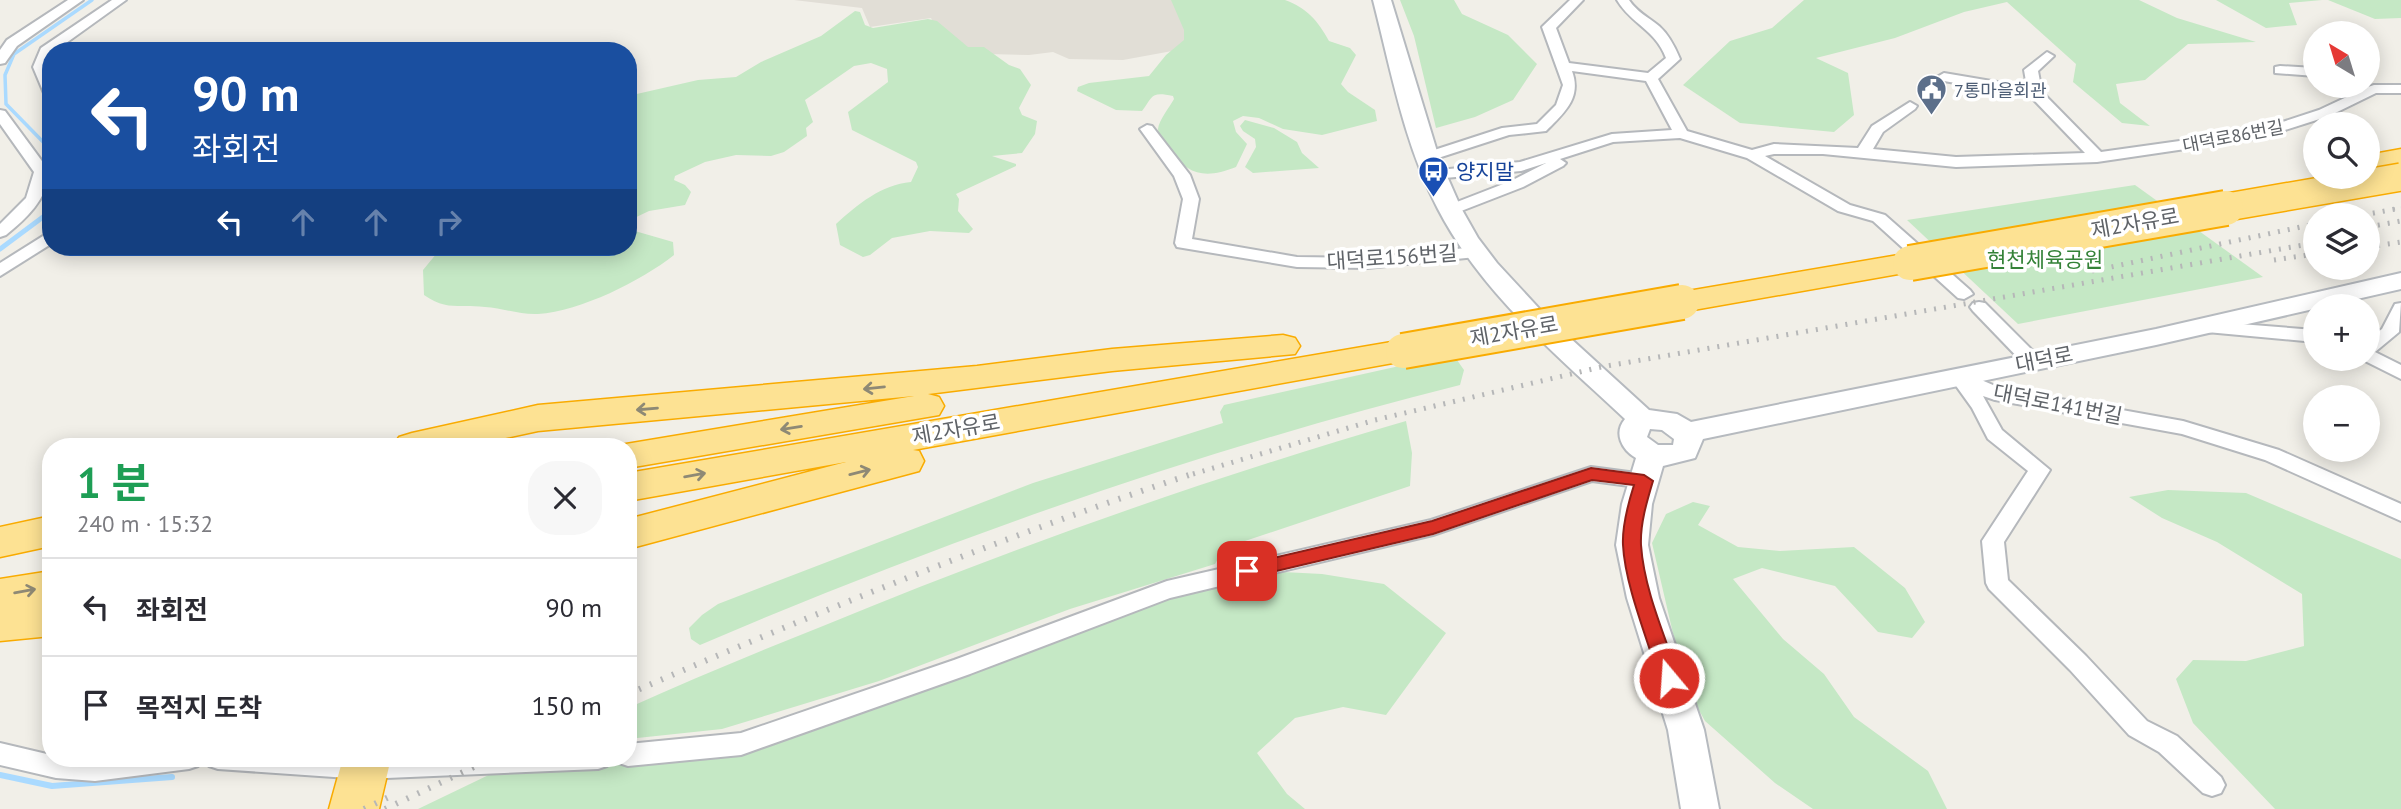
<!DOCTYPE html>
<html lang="ko">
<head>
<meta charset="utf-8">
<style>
  body { margin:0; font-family:"PT Sans","Noto Sans KR",sans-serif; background:#f7f7f7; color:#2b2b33; height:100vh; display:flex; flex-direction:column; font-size:26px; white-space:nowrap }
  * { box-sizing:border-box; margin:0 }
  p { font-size:23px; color:#7c7c81 }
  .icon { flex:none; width:38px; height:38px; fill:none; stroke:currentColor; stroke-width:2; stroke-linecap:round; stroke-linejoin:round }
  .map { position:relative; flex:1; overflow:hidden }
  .sheet { position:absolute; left:42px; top:438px; width:595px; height:329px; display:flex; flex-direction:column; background:#fff; border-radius:28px; box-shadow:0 4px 18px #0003 }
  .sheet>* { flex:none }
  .guide { position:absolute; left:42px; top:42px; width:595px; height:214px; border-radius:28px; box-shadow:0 4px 18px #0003; background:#1a4fa0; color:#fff; overflow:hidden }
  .needle { width:46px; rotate:322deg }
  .controls { position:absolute; left:2303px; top:21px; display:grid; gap:14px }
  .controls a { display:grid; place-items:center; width:77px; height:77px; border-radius:50%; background:#fff; box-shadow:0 4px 18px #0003; font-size:35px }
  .pin { position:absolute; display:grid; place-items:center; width:60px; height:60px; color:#fff; margin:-30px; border-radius:14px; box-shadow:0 4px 10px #0006 }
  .me { position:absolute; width:77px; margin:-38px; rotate:342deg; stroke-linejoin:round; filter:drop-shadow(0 0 5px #0008) }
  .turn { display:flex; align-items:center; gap:24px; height:147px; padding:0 35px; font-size:32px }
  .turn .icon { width:91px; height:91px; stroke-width:2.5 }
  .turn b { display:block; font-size:49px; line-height:60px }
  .lanes { display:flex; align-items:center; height:66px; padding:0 35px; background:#0003; justify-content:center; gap:35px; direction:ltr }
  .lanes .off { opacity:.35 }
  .round { display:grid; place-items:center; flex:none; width:74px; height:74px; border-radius:28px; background:#f7f7f7 }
  .overview { display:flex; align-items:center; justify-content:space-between; height:119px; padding:0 35px }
  h1 { font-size:42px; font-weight:700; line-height:52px; color:#1e9e55 }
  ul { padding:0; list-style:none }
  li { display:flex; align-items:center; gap:21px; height:98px; padding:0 35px; border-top:2px solid #e1e1e2 }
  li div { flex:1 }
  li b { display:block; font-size:26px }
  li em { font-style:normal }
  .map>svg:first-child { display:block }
</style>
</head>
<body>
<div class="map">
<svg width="2401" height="809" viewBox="0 0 2401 809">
  <rect width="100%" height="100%" fill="#f1efe8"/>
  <polygon fill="#e1ded6" points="794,0 1174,0 1194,47 1123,60 1069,59 1053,52 1029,55 948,53 931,18 870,27 862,8"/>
  <g fill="#c5e8c5">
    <path d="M1171 0H1285C1307 8 1318 21 1329 41L1350 48 1356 55 1341 84 1348 92 1375 110 1377 121 1322 135 1283 129 1259 118 1243 116 1233 121 1236 132 1247 144 1236 167C1206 179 1188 176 1169 149 1165 143 1158 136 1158 129 1159 120 1169 108 1174 99L1173 96C1151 91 1153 96 1142 111L1116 110 1077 91 1078 87 1089 83 1149 76 1166 55 1184 40V30Z"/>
    <polygon points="1400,0 1454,0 1462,14 1508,35 1537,64 1513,100 1475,117 1436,128 1414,36"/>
    <polygon points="1804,0 2139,0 2177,18 2256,42 2188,44 2145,80 2116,84 2120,103 2150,126 2122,123 2073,82 2076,64 2007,2 1964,12 1895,38 1816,58 1848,73 1854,115 1834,132 1740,123 1683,85 1730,41 1772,28"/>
    <polygon points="2216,0 2322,0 2289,3 2297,25 2266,28"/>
    <polygon points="2328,0 2401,0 2401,18 2375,19"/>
    <path d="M855 11 860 12 865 25 873 28 928 19 937 21 968 47H984L1009 65 1020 69 1031 85 1019 108 1022 115 1037 121 1035 134 1022 153 992 156 1016 164V166L956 194 959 199 958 211 973 229 969 233 930 231 892 238 870 255 863 257 840 245 836 224C858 204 881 185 911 182L918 167 916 162 852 130 848 112 888 82 887 69 871 63 854 66 805 100 813 122 806 128 807 136 784 152 771 156 736 155 705 162 675 176 674 180 685 185 691 192 685 205 649 211 628 221V96L698 80 736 77 761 62 821 36Z"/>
    <polygon points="1245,120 1274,128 1297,142 1302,153 1319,168 1253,173 1245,167 1256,147 1255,139 1243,131 1240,126"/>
    <polygon points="2135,185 2263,277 2018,324 1907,220"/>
    <path d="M628 229 673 242 674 255C641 281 581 311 538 314 521 315 502 308 485 307 458 304 447 311 424 295L423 270 442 247H628Z"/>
    <path d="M1449 355 1457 360 1464 370 1460 385C1201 450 945 540 700 645L691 639 689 628 702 615 718 604 1033 483 1223 423 1220 412 1224 405Z"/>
    <path d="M1406 421 1412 453 1410 486 1224 548 1215 564 1070 609 879 681 722 729 628 739V708C692 679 757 652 823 626 1014 547 1207 479 1406 421Z"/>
    <polygon points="2168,490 2246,493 2401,559 2401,809 2275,809 2193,723 2176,679 2193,660 2246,661 2304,646 2302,594 2217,542 2162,518 2129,497"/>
    <polygon points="1693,502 1710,506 1698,525 1738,547 1780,551 1854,547 1905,588 1925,622 1912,638 1878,632 1835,586 1762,568 1733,579 1783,639 1824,674 1854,717 1928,771 1947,809 1813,809 1775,783 1705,721 1685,685 1652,543 1666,514"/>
    <polygon points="1283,572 1322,574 1384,584 1446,633 1386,715 1343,707 1295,718 1257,753 1287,794 1305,809 418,809 524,758 601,760 628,758 837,716 1051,644 1177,595"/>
  </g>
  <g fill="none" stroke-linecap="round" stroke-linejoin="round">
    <g stroke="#aadaff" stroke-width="3.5">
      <polyline points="51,150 6,104 5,75 14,54 92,0"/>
      <polyline points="50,209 51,207"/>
    </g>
    <polyline stroke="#aadaff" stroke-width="5" points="0,249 47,214 51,208"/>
    <polyline stroke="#aadaff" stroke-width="6" points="0,775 52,786 172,777"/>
    <defs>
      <g id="street">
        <polygon points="68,0 83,0 17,46 5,63 0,64 0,50 7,40"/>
        <polygon points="112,0 126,0 55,51 51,51 47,67 51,77 51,99 46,98 33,67 41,48"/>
        <path d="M1570 0H1583L1556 28 1569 63 1648 73 1666 58C1655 29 1632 25 1617 0H1629C1637 12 1648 17 1659 26 1669 35 1675 47 1680 59L1658 79 1687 131 1752 150 1774 144 1858 148 1872 126 1910 102 1917 106 1915 109 1883 132 1873 149 1956 157 2085 153 2030 96 1944 81 1937 77 1944 73 2027 87 2024 70 2047 52 2054 56 2038 71 2042 92 2101 152 2258 130 2319 110 2351 95 2336 86H2354L2362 89 2374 85H2401V93H2376L2329 116 2260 138 2097 162 1956 167 1823 154H1774L1765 156 1850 205 1885 215 1970 290 1973 294 1964 299 1958 298 1873 221 1838 211 1747 158 1680 138 1613 142 1560 159 1566 163 1563 166 1523 187 1456 213H1444L1442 210 1444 207 1511 181 1546 163 1521 171 1434 179 1426 174 1429 171 1520 162 1612 134 1672 130 1646 81 1572 71C1582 98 1564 113 1546 131L1509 135 1432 160H1422L1419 157 1422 154 1502 128 1537 124 1556 105 1563 85 1542 27Z"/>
        <polygon points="2280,66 2315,68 2315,76 2275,73 2275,67"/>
        <path d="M0 110 5 111 50 172C46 200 27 218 6 235L0 237V224L26 198 34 172 0 124Z"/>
        <polygon points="1147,125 1152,126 1190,175 1199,199 1192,239 1297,257 1367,258 1476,247 1484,252 1476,257 1367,268 1297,267 1177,247 1175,243 1183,199 1174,176 1140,129"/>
        <polygon points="51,231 51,244 0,276 0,263"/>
        <polygon points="1979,302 1985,303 2039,357 2041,361 2039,365 2025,365 1973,311 1970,307 1973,303"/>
        <polygon points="2401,303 2399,332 2375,352 2401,365 2401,379 2361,359 2368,359 2368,339 2382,329 2395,304"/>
        <polygon points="2202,321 2315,330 2315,342 2196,331 2193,327 2196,323"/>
        <polygon points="1958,370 2000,388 2183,421 2279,450 2401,504 2401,521 2265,460 2182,434 1995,400 1983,396 2002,430 2050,470 2004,542 2008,580 2086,656 2147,721 2177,736 2221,777 2225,785 2221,793 2212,796 2203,793 2159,752 2129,735 2070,670 1989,589 1986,583 1982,541 2028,471 1988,439 1972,408 1949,376 1951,372"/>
        <polygon points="1591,467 1644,474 1651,476 1654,481 1651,486 1644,488 1592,481 1433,535 1170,598 970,674 741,755 628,766 619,763 617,758 628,758 628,744 741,733 954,660 1167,581 1431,520"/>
        <polygon points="0,743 51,755 51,758 202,758 198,766 189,769 95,781 56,778 0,765"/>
        <polygon points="205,758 611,758 607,766 598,769 363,779 218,769 209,766"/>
      </g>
      <path id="secondary" d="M1373 0H1391L1439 158 1461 208 1478 238 1497 263 1546 316 1649 410 1677 414 1691 422 2156 329 2401 273V289L2156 345 1703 439 1695 458 1663 466 1652 504 1648 545 1659 598 1704 730 1719 809H1681L1668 730 1627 598 1616 545 1622 504 1636 458C1622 450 1613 433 1625 419 1557 355 1482 294 1438 209 1404 144 1391 70 1373 0ZM1650 429 1662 430 1674 439 1673 445H1658L1647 437Z"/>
      <g id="highway">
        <polygon points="2401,149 2401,167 2368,173 2368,155"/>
        <polygon points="1910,253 1921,256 1926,263 1921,270 1682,312 1670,309 1665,302 1670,295 1682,292"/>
        <polygon points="1283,335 1295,338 1300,346 1295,354 1112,371 928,394 939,397 944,406 939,415 628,468 628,446 614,446 914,396 538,431 469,446 393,446 399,437 412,433 538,405 977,366 1112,349"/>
        <polygon points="1403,340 1415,343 1421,351 1415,359 913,450 919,451 924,461 919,471 628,549 628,519 846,462 628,501 628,473"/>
        <polygon points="51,516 51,546 0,557 0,527"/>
        <polygon points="51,571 51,636 0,641 0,579"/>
        <polygon points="343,758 391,758 379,809 329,809"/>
      </g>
    </defs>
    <use href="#street" stroke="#b5b8bc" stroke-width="4"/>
    <use href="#secondary" stroke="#b6babf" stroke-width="4"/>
    <use href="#highway" stroke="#f9ab00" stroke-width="3"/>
    <use href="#street" fill="#fff" fill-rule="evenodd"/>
    <use href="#secondary" fill="#fff" fill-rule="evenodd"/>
    <use href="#highway" fill="#fde293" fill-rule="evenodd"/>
    <polyline stroke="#b6b7b8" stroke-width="3.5" stroke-dasharray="1 6" stroke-linecap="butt" points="2394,209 2401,208"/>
    <g stroke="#b6b7b8" stroke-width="5" stroke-dasharray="2 8" stroke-linecap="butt">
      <polyline points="2363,215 2401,208"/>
      <polyline points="2368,227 2401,221"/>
      <polyline points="2368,247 2401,242"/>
      <polyline points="2274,260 2315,254"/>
      <polyline points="2092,271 2315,224"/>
      <polyline points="1193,474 1375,420 1601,367 2315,243"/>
    </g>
    <g stroke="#b6b7b8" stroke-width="6" stroke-dasharray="2 10" stroke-linecap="butt">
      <path d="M628 694C815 613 1004 536 1198 472"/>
      <polyline points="364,809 395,794"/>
      <polyline points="385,809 493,758"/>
    </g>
    <defs>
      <polyline id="highway-bridge-far1" points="2216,209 2401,177"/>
      <g id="highway-bridge">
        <polyline points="1910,263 2226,208"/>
        <polyline points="1403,351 1682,302"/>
      </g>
    </defs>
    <use href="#highway-bridge-far1" stroke="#f9ab00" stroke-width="30" stroke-linecap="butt"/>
    <use href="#highway-bridge" stroke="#f9ab00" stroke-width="38" stroke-linecap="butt"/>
    <use href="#highway-bridge-far1" stroke="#fde293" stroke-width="27"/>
    <use href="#highway-bridge" stroke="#fde293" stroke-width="34"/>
  </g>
  <defs><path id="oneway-shaft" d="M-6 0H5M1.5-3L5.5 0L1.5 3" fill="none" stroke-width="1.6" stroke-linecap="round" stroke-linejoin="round" transform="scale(1.75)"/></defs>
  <g stroke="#8e8975">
    <use href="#oneway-shaft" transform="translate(874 388) rotate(174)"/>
    <use href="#oneway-shaft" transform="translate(647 409) rotate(175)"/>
    <use href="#oneway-shaft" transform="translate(791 428) rotate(171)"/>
    <use href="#oneway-shaft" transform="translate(860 472) rotate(-14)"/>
    <use href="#oneway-shaft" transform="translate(695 475) rotate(-10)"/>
    <use href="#oneway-shaft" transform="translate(25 591) rotate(-10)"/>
  </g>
  <path fill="#d93025" stroke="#8d1f18" stroke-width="2" d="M1591 468 1644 475 1653 481C1647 501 1640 524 1641 545 1644 590 1665 636 1679 678L1676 683 1669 686 1662 683 1659 678C1647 638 1625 585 1623 545 1622 526 1628 504 1634 485L1592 480 1433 534 1247 578 1240 576 1238 571 1240 566 1247 564 1432 521Z"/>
  <defs>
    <symbol id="civic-pin" viewBox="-11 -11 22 30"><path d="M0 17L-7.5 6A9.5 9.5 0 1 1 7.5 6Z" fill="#5c6f8a" stroke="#fff"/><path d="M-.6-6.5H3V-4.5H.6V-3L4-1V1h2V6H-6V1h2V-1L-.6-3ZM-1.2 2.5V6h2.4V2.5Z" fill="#fff"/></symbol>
    <symbol id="bus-pin" viewBox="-11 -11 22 30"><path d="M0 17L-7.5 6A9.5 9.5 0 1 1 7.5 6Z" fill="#1a4fb4" stroke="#fff"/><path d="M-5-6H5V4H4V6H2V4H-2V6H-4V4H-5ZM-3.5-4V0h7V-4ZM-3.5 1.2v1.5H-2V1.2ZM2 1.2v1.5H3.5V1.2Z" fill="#fff"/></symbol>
  </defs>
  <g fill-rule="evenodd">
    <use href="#civic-pin" x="1914" y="72" width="35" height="47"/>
    <use href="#bus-pin" x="1416" y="154" width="35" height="47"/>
  </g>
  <g text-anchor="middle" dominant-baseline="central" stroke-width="7" stroke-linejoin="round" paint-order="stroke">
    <g font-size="18" fill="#4e5e75" stroke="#fff" text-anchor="start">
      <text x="1954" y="90">7통마을회관</text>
    </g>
    <g font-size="18" fill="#5f6368" stroke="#fff">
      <text transform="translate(2233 136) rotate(-11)">대덕로86번길</text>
    </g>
    <g font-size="21" fill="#164399" stroke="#fff" text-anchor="start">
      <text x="1456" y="171">양지말</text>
    </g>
    <g font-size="21" fill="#5f6368" stroke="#fff">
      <text transform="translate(2135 223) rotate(-10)">제2자유로</text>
      <text transform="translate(1392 257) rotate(-4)">대덕로156번길</text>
      <text transform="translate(1514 331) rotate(-10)">제2자유로</text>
      <text transform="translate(2044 359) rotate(-11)">대덕로</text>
      <text transform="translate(2058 404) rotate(11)">대덕로141번길</text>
      <text transform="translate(956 429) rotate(-10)">제2자유로</text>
    </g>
    <g font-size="21" fill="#348238" stroke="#fff">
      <text x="2045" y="259">현천체육공원</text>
    </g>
  </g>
</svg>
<div class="controls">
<a><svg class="needle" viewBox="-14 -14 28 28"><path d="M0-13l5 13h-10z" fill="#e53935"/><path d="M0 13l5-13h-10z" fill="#7c7c81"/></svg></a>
<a><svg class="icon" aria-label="search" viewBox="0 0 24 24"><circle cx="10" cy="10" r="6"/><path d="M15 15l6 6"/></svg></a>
<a><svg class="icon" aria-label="layers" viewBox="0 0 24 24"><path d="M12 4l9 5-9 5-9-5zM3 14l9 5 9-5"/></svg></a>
<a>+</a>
<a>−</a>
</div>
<div class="pin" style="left:1247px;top:571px;background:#d93025"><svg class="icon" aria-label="arrive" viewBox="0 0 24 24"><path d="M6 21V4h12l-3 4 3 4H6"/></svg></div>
<svg class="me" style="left:1669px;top:678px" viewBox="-20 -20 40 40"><circle r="17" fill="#d93025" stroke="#fff" stroke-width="3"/><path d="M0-11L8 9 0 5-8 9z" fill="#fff"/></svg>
<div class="guide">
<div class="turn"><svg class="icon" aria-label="left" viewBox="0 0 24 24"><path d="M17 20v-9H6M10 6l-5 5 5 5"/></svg><div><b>90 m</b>좌회전</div></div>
<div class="lanes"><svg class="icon" aria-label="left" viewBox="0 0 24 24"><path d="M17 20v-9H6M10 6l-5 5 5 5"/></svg><svg class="icon off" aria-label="ahead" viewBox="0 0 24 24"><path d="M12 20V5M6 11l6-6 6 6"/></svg><svg class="icon off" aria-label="ahead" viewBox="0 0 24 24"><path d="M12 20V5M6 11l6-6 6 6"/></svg><svg class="icon off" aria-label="right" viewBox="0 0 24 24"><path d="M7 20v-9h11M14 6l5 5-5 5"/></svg></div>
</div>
<section class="sheet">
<div class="overview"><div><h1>1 분</h1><p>240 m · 15:32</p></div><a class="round"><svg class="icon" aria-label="close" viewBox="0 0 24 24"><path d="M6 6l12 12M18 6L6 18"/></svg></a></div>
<ul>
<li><svg class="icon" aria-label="left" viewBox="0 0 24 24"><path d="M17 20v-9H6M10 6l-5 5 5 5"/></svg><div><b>좌회전</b></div><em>90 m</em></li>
<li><svg class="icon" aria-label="arrive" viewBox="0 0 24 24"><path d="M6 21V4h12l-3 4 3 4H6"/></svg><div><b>목적지 도착</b></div><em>150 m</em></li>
</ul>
</section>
</div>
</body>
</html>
